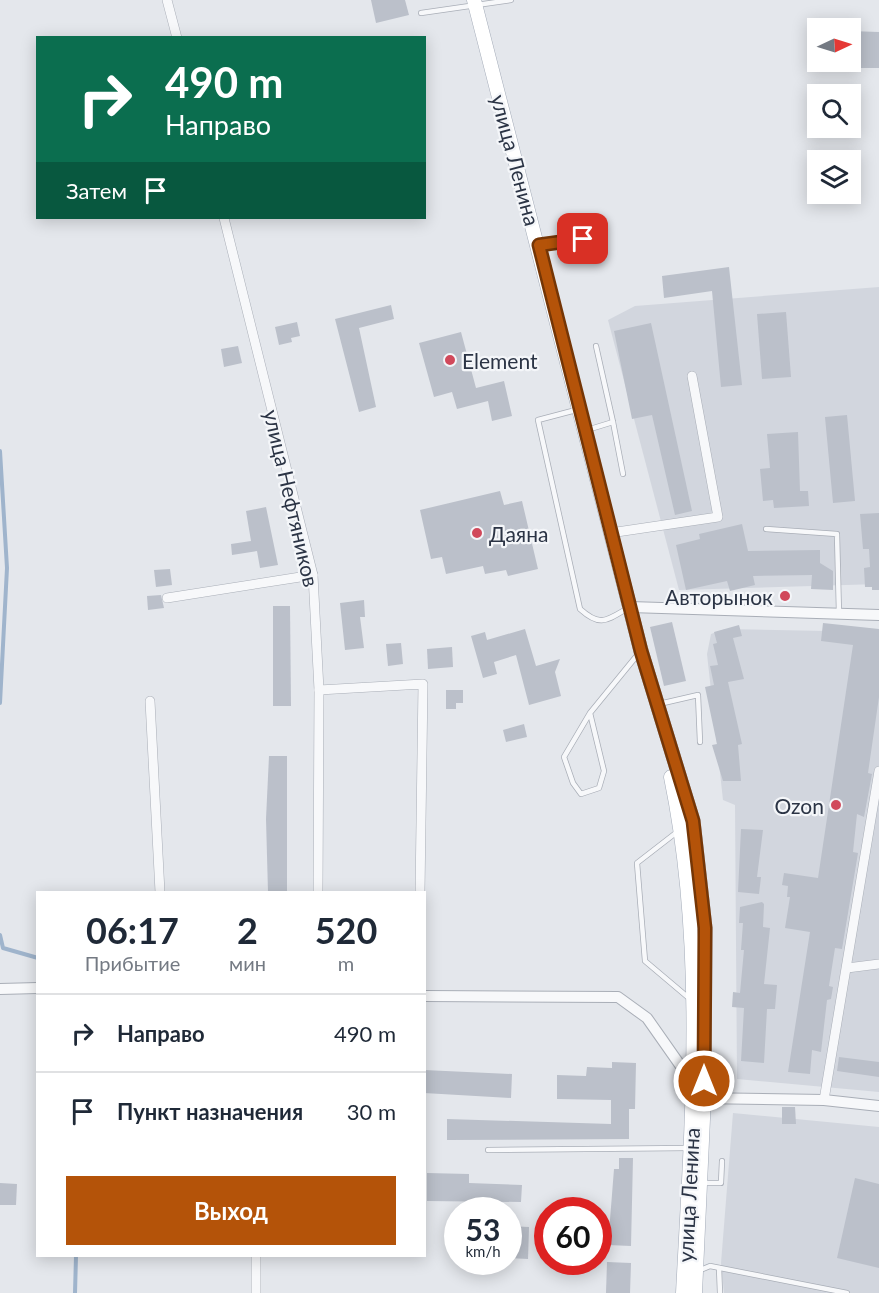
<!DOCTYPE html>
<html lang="ru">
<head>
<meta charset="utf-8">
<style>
  body { margin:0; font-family:Lato,sans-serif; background:#f6f6f7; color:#1f2937; height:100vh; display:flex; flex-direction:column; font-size:22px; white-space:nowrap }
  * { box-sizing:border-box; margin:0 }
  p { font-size:20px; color:#747a83 }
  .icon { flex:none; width:33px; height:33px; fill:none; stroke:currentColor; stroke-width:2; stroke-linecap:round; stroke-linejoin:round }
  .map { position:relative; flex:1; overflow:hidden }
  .side { position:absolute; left:36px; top:891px; width:390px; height:366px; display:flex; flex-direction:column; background:#fff; border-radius:0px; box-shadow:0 3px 15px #0003 }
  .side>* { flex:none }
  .top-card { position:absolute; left:36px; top:36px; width:390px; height:183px; border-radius:0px; box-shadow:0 3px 15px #0003; background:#0b6e4f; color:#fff; overflow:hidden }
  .needle { width:39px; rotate:86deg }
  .controls { position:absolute; left:807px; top:18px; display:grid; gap:12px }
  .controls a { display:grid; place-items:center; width:54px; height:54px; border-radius:0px; background:#fff; box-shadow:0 3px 15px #0003; font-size:30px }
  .speed { position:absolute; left:444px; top:1197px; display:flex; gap:12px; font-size:30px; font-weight:700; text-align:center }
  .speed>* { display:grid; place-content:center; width:78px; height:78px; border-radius:50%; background:#fff; box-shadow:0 3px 15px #0003; line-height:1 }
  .speed small { font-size:15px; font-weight:400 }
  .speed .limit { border:9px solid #d22; background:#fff; color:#111 }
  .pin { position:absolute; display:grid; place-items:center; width:51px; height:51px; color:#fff; margin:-26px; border-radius:12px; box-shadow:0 3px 9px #0006 }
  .me { position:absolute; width:66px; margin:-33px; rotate:0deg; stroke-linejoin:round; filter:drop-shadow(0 0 4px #0008) }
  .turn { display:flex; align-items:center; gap:21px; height:126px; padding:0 30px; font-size:27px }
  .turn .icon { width:78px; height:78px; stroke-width:2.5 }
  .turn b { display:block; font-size:42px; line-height:51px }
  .then { display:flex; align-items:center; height:57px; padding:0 30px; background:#0003; gap:12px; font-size:22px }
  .eta { display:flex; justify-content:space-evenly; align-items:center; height:102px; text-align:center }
  .eta b { font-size:36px; font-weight:700; line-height:42px }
  .button { display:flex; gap:12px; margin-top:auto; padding:12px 30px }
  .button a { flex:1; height:69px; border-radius:0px; background:#b45309; color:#fff; font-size:24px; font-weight:700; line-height:69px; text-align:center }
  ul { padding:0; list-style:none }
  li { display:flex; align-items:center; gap:18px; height:78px; padding:0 30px; border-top:2px solid #e0e1e3 }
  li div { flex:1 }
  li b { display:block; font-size:22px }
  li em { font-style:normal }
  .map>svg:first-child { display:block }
</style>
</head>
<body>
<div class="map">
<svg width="879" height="1293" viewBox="0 0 879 1293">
  <rect width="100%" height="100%" fill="#e4e7ec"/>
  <g fill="#d2d6de">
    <polygon points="879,287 879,584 679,590 608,320 635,306"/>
    <polygon points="725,629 879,632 879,1092 737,1079 735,805 723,800 707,654 711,634"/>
    <polygon points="733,1113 879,1127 879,1293 724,1293 721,1263"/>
  </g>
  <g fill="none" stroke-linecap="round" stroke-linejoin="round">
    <g stroke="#9fb4cc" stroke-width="4">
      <polyline points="0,451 7,568 0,703"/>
      <polyline points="0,935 3,948 38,958"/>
      <polyline points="75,1293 76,1256"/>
    </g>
  </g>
  <g fill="#bbc0ca">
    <polygon points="371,0 405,0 409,15 376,23"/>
    <polygon points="850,31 879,32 879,68 850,68"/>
    <polygon points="729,267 742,385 721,387 712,291 664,298 662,276"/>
    <polygon points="391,305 394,319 359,328 376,407 359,412 335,319"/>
    <polygon points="786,312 791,377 762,379 757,314"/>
    <polygon points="297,322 300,336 291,338 292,342 279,345 275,327"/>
    <polygon points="651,323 692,511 675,515 652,415 632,419 614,331"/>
    <polygon points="461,332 476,388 504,381 512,416 492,421 488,401 457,409 452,392 434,397 419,343"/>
    <polygon points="238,346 242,363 224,367 221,349"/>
    <polygon points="847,415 855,501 833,503 825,417"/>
    <polygon points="798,432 800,491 808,491 809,506 774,508 773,500 763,501 760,469 770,468 767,434"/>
    <polygon points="500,491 504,505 522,501 538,569 508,576 506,570 485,574 483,566 446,574 442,557 431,559 420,510"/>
    <polygon points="266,507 278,565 260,568 257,551 232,555 231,544 251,541 246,511"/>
    <polygon points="879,513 879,590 872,590 872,587 865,587 864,568 870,567 869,549 863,549 860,514"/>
    <polygon points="742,524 748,551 820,550 820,563 833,571 833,590 811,589 812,575 753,576 755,585 730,591 727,581 686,590 676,545 700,539 699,534"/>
    <polygon points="170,569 172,585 156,587 154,570"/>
    <polygon points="161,595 164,608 148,610 147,596"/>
    <polygon points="364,600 365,617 360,617 364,648 345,650 340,603"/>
    <polygon points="273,606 290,606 291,706 273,706"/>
    <polygon points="672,622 686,681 664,686 650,627"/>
    <polygon points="823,623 879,629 879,697 868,773 872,774 864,817 857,814 853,852 858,853 842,949 835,948 829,986 833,987 831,999 827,1000 821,1052 812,1050 810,1074 788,1072 810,932 785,928 790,897 787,897 788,886 782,885 784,873 818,878 853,645 821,641"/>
    <polygon points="739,625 742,636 733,638 744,679 728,682 742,744 738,745 741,781 723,781 712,745 717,744 705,687 714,685 710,666 718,665 713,644 717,643 714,632"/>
    <polygon points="525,629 536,666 560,659 555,672 561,696 529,705 516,655 494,662 497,674 483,678 471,636 485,632 487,640"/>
    <polygon points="401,643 403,664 388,666 386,644"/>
    <polygon points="452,647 453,667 428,669 427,649"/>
    <polygon points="446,690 463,690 463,703 456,703 456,709 446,709"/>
    <polygon points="524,724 527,737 506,742 503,730"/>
    <polygon points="269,756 287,756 287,892 268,892 266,819"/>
    <polygon points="741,829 763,830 757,877 761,877 759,894 738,892"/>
    <polygon points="762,902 764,904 763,927 770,928 764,984 777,985 775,1009 767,1009 764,1063 741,1061 744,1008 732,1007 733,992 740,993 741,982 744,950 741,950 743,923 739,923 740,907"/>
    <polygon points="839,1057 879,1062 879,1077 837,1071"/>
    <polygon points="612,1062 636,1063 635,1109 629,1109 629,1139 447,1140 447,1119 611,1124 611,1100 557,1099 557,1075 586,1076 587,1067 612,1068"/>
    <polygon points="424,1070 512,1074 511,1098 424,1093"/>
    <polygon points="782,1107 795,1107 796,1124 782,1124"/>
    <polygon points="619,1158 633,1158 631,1246 608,1245 614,1169 619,1169"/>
    <polygon points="427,1173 469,1174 469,1183 522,1185 521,1202 427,1201"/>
    <polygon points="855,1178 879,1184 879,1268 837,1258"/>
    <polygon points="0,1183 17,1184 16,1205 0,1205"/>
    <polygon points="508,1226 529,1227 528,1259 508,1258"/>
    <polygon points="607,1262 631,1263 630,1293 606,1293"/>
  </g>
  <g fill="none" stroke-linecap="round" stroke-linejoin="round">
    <defs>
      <g id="service">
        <polyline points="421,13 511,0"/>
        <polyline points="539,245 605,236"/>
        <polyline points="596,346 613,422"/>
        <path d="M576 410 538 420 580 609C600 627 606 621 628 608"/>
        <polyline points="587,430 613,422 623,474"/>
        <polyline points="766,529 837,534 839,614"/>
        <polyline points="659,704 698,695 700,742"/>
        <polyline points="590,713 604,771 599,788 581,794 573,783 564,757 590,713 639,653"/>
        <polyline points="677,832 637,863 645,961 690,999"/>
        <polyline points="488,1150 690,1148"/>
        <polyline points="702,1183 721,1183 722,1161"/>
        <polyline points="719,1268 720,1293"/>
        <polyline points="698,1271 710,1266 847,1293"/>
      </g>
      <g id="minor">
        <polyline points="167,0 177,38"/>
        <polyline points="224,218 313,575 319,690 318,892"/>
        <polyline points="610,533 718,517 692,376"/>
        <polyline points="167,598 313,575"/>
        <polyline points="319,690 423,684 420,892"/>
        <polyline points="150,701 160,892"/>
        <polyline points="847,968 879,964"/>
        <polyline points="824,1100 879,771"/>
        <polyline points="256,1293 256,1256"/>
      </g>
      <g id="tertiary">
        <polyline points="630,607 879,615"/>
        <polyline points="0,989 38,988"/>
        <polyline points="424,996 618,997 647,1018 680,1065 698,1066"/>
        <polyline points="697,1098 824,1100 879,1106"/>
      </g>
      <g id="primary">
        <polyline points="474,0 641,651 693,821 705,928 704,1097 695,1293"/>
        <path d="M671 777C706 946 692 1122 683 1293"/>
      </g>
    </defs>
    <use href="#service" stroke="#a9aeb7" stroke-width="6"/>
    <use href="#minor" stroke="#a9aeb7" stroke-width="10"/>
    <use href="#tertiary" stroke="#a9aeb7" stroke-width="12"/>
    <use href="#primary" stroke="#a3abb8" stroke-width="15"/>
    <use href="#service" stroke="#f7f8fa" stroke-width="4.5"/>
    <use href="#minor" stroke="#f7f8fa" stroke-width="9"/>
    <use href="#tertiary" stroke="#f7f8fa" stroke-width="10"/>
    <use href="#primary" stroke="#fff" stroke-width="14"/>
  </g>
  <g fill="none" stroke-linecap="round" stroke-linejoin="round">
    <defs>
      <polyline id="route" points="583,239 539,245 641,651 693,821 705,928 704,1081"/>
    </defs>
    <use href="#route" stroke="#753606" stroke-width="15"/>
    <use href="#route" stroke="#b45309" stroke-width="10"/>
  </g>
  <g fill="#d1495b" stroke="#f4f6f9" stroke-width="2">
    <circle cx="450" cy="360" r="6"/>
    <circle cx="477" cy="533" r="6"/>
    <circle cx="785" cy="596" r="6"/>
    <circle cx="836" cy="805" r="6"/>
  </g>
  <g text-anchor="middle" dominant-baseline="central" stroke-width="4.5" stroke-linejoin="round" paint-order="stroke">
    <g font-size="21" fill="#2b3445" stroke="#f4f6f9">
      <text transform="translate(516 160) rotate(75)">улица Ленина</text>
      <text transform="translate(292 498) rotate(77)">улица Нефтяников</text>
      <text transform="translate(688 1195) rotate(-87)">улица Ленина</text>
    </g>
    <g font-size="21" fill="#2b3445" stroke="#f4f6f9" text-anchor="start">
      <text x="462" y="360">Element</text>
      <text x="489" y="533">Даяна</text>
      <text x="773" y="596" text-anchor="end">Авторынок</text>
      <text x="824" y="805" text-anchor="end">Ozon</text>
    </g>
  </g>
</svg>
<div class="controls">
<a><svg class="needle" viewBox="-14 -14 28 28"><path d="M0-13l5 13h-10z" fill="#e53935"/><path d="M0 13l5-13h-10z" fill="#747a83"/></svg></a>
<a><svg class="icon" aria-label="search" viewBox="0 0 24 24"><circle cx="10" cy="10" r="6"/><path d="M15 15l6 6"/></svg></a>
<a><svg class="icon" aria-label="layers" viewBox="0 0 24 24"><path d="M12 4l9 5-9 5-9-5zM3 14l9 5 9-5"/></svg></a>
</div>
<div class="speed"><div>53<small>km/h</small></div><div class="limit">60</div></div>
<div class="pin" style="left:583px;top:239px;background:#d93025"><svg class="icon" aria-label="arrive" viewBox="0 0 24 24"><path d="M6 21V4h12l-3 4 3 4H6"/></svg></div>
<svg class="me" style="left:704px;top:1081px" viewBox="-20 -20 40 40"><circle r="17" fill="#b45309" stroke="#fff" stroke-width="3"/><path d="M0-11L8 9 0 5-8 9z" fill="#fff"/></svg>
<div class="top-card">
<div class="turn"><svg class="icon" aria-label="right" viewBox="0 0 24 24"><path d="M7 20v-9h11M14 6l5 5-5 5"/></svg><div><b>490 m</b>Направо</div></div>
<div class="then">Затем<svg class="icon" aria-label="arrive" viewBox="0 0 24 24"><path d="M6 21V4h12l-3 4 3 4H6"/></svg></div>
</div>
<section class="side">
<div class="eta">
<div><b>06:17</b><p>Прибытие</p></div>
<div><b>2</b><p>мин</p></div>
<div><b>520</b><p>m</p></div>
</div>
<ul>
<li><svg class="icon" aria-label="right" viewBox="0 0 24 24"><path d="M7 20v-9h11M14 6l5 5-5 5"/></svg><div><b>Направо</b></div><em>490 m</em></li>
<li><svg class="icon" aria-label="arrive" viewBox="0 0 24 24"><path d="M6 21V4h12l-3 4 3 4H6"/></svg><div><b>Пункт назначения</b></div><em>30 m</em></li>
</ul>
<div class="button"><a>Выход</a></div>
</section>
</div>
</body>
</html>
